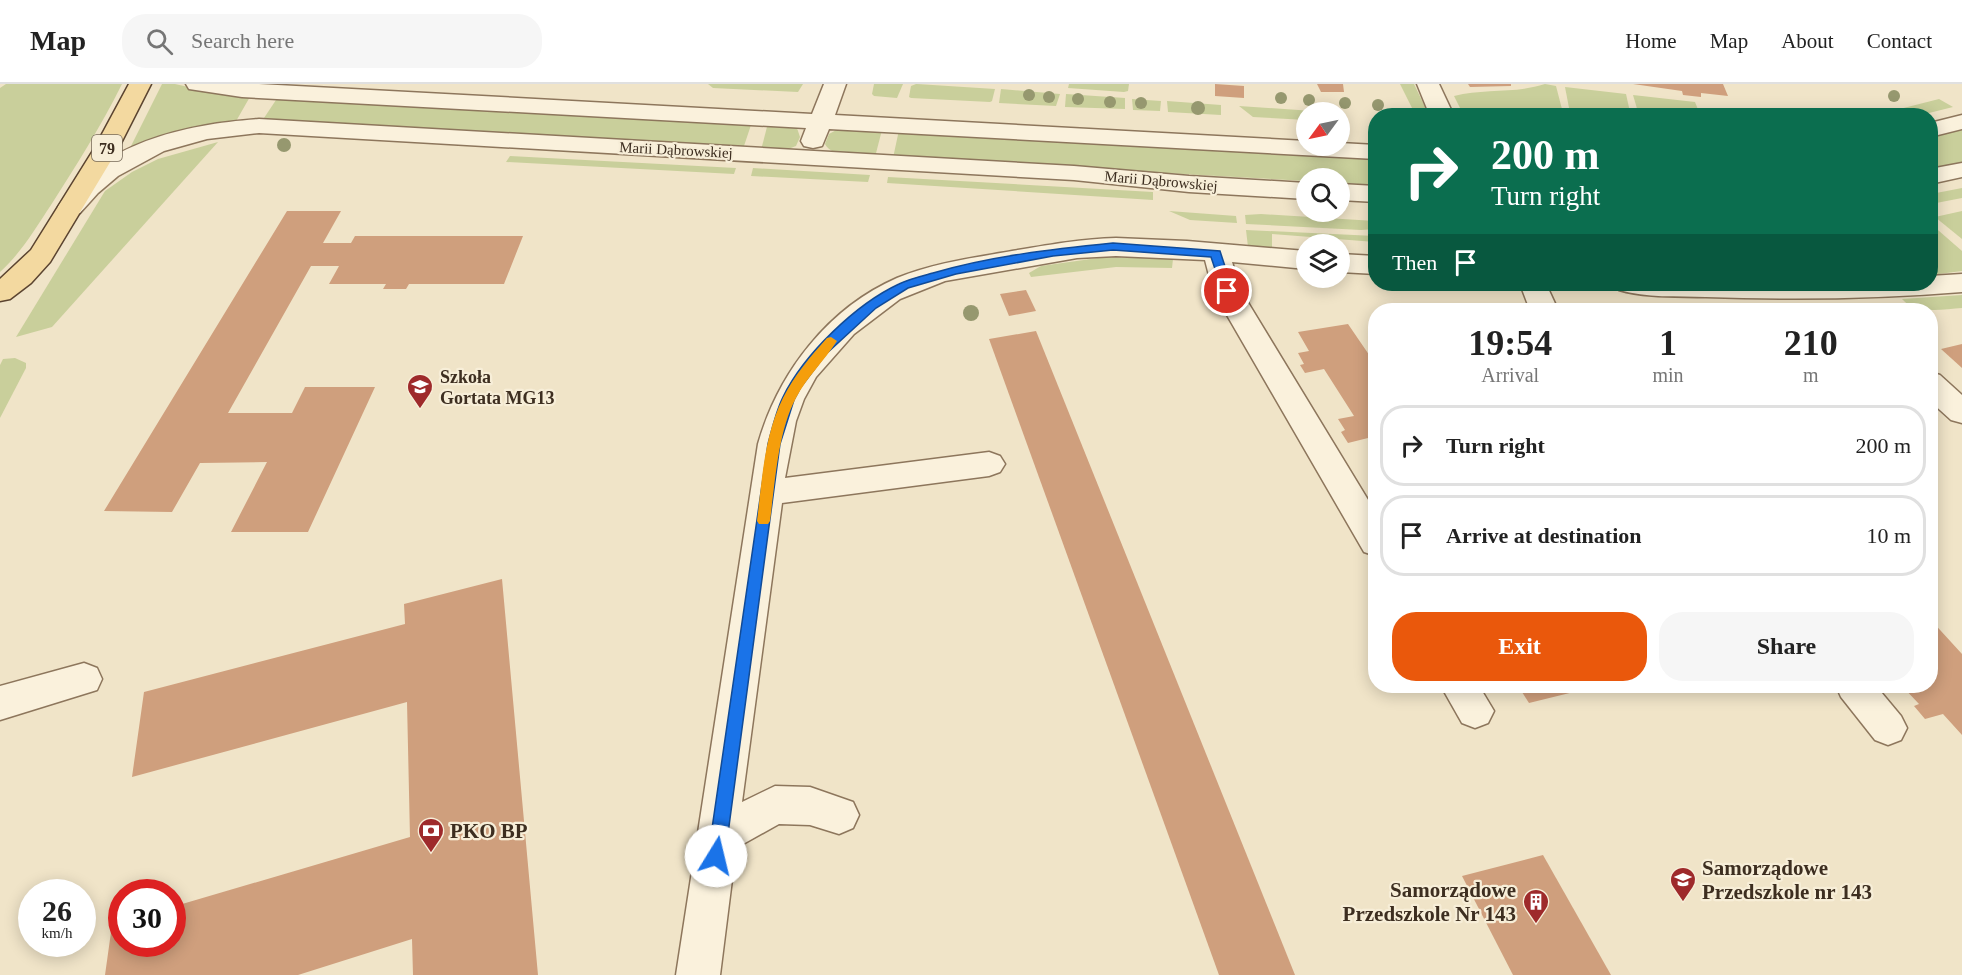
<!DOCTYPE html>
<html lang="en">
<head>
<meta charset="utf-8">
<style>
  body { margin:0; font-family:"Times New Roman",serif; background:#f6f6f6; color:#222; height:100vh; display:flex; flex-direction:column; font-size:22px; white-space:nowrap }
  * { box-sizing:border-box; margin:0 }
  p { font-size:20px; color:#767676 }
  .icon { flex:none; width:33px; height:33px; fill:none; stroke:currentColor; stroke-width:2; stroke-linecap:round; stroke-linejoin:round }
  .map { position:relative; flex:1; overflow:hidden }
  .panel { position:absolute; left:1368px; top:219px; width:570px; height:390px; display:flex; flex-direction:column; background:#fff; border-radius:24px; box-shadow:0 3px 15px #0003 }
  .panel>* { flex:none }
  .top-card { position:absolute; left:1368px; top:24px; width:570px; height:183px; border-radius:24px; box-shadow:0 3px 15px #0003; background:#0b6e4f; color:#fff; overflow:hidden }
  .needle { width:39px; rotate:237deg }
  .controls { position:absolute; left:1296px; top:18px; display:grid; gap:12px }
  .controls a { display:grid; place-items:center; width:54px; height:54px; border-radius:50%; background:#fff; box-shadow:0 3px 15px #0003; font-size:30px }
  .speed { position:absolute; left:18px; top:795px; display:flex; gap:12px; font-size:30px; font-weight:700; text-align:center }
  .speed>* { display:grid; place-content:center; width:78px; height:78px; border-radius:50%; background:#fff; box-shadow:0 3px 15px #0003; line-height:1 }
  .speed small { font-size:15px; font-weight:400 }
  .speed .limit { border:9px solid #d22; background:#fff; color:#111 }
  .pin { position:absolute; display:grid; place-items:center; width:51px; height:51px; color:#fff; margin:-26px; border:3px solid #fff; border-radius:50%; box-shadow:0 2px 6px #0007 }
  .me { position:absolute; width:66px; margin:-33px; rotate:9deg; stroke-linejoin:round; filter:drop-shadow(0 0 4px #0008) }
  .turn { display:flex; align-items:center; gap:21px; height:126px; padding:0 24px; font-size:27px }
  .turn .icon { width:78px; height:78px; stroke-width:2.5 }
  .turn b { display:block; font-size:42px; line-height:51px }
  .then { display:flex; align-items:center; height:57px; padding:0 24px; background:#0003; gap:12px; font-size:22px }
  .eta { display:flex; justify-content:space-evenly; align-items:center; height:102px; text-align:center }
  .eta b { font-size:36px; font-weight:700; line-height:42px }
  .button { display:flex; gap:12px; margin-top:auto; padding:12px 24px }
  .button a { flex:1; height:69px; border-radius:24px; background:#ea580c; color:#fff; font-size:24px; font-weight:700; line-height:69px; text-align:center }
  .button a+a { background:#f6f6f6; color:#222 }
  ul { padding:0; list-style:none }
  li { display:flex; align-items:center; gap:18px; height:81px; margin:0 12px 9px; padding:0 12px; border:3px solid #e0e0e0; border-radius:24px }
  li div { flex:1 }
  li b { display:block; font-size:22px }
  li em { font-style:normal }
  header { display:flex; align-items:center; gap:36px; box-sizing:border-box; height:84px; padding:0 30px; background:#fff; border-bottom:2px solid #e0e0e0 }
  header strong { font-size:28px }
  nav { display:flex; gap:33px; margin-inline-start:auto; font-size:21px }
  .search { width:420px; height:54px; background:#f6f6f6; display:flex; align-items:center; gap:15px; box-sizing:border-box; padding:0 21px; border-radius:24px; color:#767676; font-size:22px }
  .map>svg:first-child { display:block }
</style>
</head>
<body>
<header>
<strong>Map</strong>
<div class="search"><svg class="icon" aria-label="search" viewBox="0 0 24 24"><circle cx="10" cy="10" r="6"/><path d="M15 15l6 6"/></svg>Search here</div>
<nav><a>Home</a><a>Map</a><a>About</a><a>Contact</a></nav>
</header>
<div class="map">
<svg width="1962" height="891" viewBox="0 0 1962 891">
  <rect width="100%" height="100%" fill="#f0e4c8"/>
  <g fill="#c9cf9b">
    <path d="M6 0H122C101 42 76 82 51 121 35 145 21 169 0 188V4Z"/>
    <polygon points="162,0 175,0 211,8 251,11 235,39 129,66"/>
    <polygon points="708,0 803,0 798,8 713,4"/>
    <polygon points="874,0 903,0 897,14 874,12 872,10"/>
    <polygon points="916,0 917,0 995,5 992,17 990,18 911,14 909,13 911,2"/>
    <polygon points="1069,0 1129,0 1128,7 1124,8 1068,4"/>
    <polygon points="1400,0 1414,0 1428,29 1414,28"/>
    <path d="M1545 0 1556 2 1563 29 1463 30 1454 12C1484 4 1514 10 1545 0Z"/>
    <polygon points="1565,3 1626,10 1630,28 1570,29"/>
    <polygon points="1001,5 1060,10 1056,22 999,19"/>
    <polygon points="1066,10 1125,14 1125,25 1065,23"/>
    <polygon points="1633,11 1695,18 1699,28 1638,28"/>
    <polygon points="278,13 752,38 743,65 262,37"/>
    <polygon points="1132,15 1161,17 1160,27 1133,26"/>
    <polygon points="1939,15 1953,23 1921,31 1876,31"/>
    <polygon points="1167,17 1221,21 1221,31 1168,28"/>
    <polygon points="1239,22 1327,28 1306,28 1306,36 1253,33"/>
    <polygon points="768,39 797,44 800,53 796,62 783,67 761,66"/>
    <path d="M840 44 882 46 875 73C860 71 832 74 825 60L829 50Z"/>
    <polygon points="1962,44 1962,79 1931,87 1931,52"/>
    <polygon points="899,46 1375,73 1375,101 1340,99 1340,94 1306,94 1306,97 893,74"/>
    <polygon points="218,58 52,243 16,253 105,107 132,88 158,75"/>
    <polygon points="510,72 736,84 734,90 506,78"/>
    <polygon points="753,84 870,91 868,98 751,92"/>
    <polygon points="888,93 1153,108 1153,116 887,99"/>
    <polygon points="1962,104 1962,114 1931,120 1931,110"/>
    <polygon points="1169,127 1236,132 1237,139 1190,136"/>
    <polygon points="1962,127 1962,155 1935,133"/>
    <polygon points="1261,130 1375,137 1375,145 1361,146 1246,140 1245,131"/>
    <polygon points="1931,140 1962,167 1962,187 1931,191"/>
    <polygon points="1246,146 1375,152 1375,158 1272,150 1272,164 1248,163"/>
    <polygon points="1105,173 1173,175 1172,184 1116,183 1031,193 1029,189 1041,182"/>
    <path d="M1962 211V224C1943 225 1916 231 1902 215Z"/>
    <polygon points="15,274 26,279 26,284 0,334 0,281 3,275"/>
  </g>
  <g fill="#cf9f7d">
    <polygon points="1215,0 1244,2 1244,14 1215,12"/>
    <polygon points="1317,0 1343,0 1344,8 1321,8"/>
    <polygon points="1468,0 1511,0 1511,2 1470,3"/>
    <polygon points="1633,0 1723,0 1728,12 1701,9 1701,13 1683,11 1682,7"/>
    <polygon points="287,127 341,127 323,159 351,159 355,152 523,152 504,200 409,200 406,205 383,205 386,200 329,200 339,182 311,182 228,329 292,329 305,303 375,303 308,448 231,448 267,378 200,379 172,428 104,427"/>
    <polygon points="1026,206 1036,227 1009,232 1000,210"/>
    <polygon points="1348,240 1376,281 1376,367 1368,354 1348,359 1341,348 1345,346 1338,335 1354,332 1324,285 1305,289 1300,281 1304,280 1298,269 1309,267 1298,248"/>
    <polygon points="1036,247 1295,891 1219,891 989,255"/>
    <polygon points="1962,260 1962,284 1941,265"/>
    <polygon points="502,495 538,891 413,891 412,855 298,891 105,891 112,841 122,838 122,860 172,860 172,823 410,753 407,618 132,693 144,608 405,540 404,520"/>
    <polygon points="1930,535 1962,570 1962,651 1943,630 1925,635 1914,622 1919,620 1902,602 1930,602"/>
    <polygon points="1518,602 1589,602 1590,604 1529,619"/>
    <polygon points="1543,771 1611,891 1513,891 1462,792"/>
  </g>
  <g fill="none" stroke-linecap="round" stroke-linejoin="round">
    <defs>
      <g id="minor">
        <polygon points="186,0 259,0 812,30 824,0 846,0 835,31 1306,57 1306,62 1340,62 1340,59 1376,61 1376,75 829,45 822,62 813,64 804,62 801,57 806,44 242,13 189,5"/>
        <polygon points="1417,0 1439,0 1454,32 1430,32"/>
        <polygon points="1962,31 1962,45 1930,53 1930,39"/>
        <path d="M259 35 1074 82 1189 92 1306 99V115L1189 108 1074 96 259 49 207 55 164 67 118 92 98 109 80 129 71 131 62 129 58 123C101 58 187 40 259 35Z"/>
        <polygon points="1962,79 1962,93 1930,100 1930,85"/>
        <polygon points="1340,100 1376,102 1376,118 1340,116"/>
        <path d="M1116 154 1187 157 1306 167V185L1232 178 1241 207 1376 429V472L1364 468 1213 207 1205 176 1116 172 1077 174 945 197 900 215 854 250 816 293 804 315 796 337 785 394 989 368 1000 372 1005 380 1000 388 989 392 782 419 742 718 775 702 810 703 853 718 859 731 853 744 839 750 810 741 779 740 736 764 720 891H676L758 360C778 289 828 224 897 194 933 179 973 174 1012 167 1047 161 1081 155 1116 154Z"/>
        <polygon points="1340,170 1376,172 1376,190 1340,188"/>
        <path d="M1962 190V208C1877 215 1791 216 1706 213 1678 212 1646 214 1619 206L1615 200H1930V192Z"/>
        <polygon points="1520,200 1546,200 1558,226 1530,226"/>
        <polygon points="1930,288 1940,291 1962,311 1962,339 1951,336 1930,317"/>
        <polygon points="84,579 97,584 102,595 97,606 0,636 0,602"/>
        <polygon points="1441,602 1479,602 1494,627 1488,639 1475,644 1462,639"/>
        <polygon points="1836,602 1876,602 1901,632 1907,644 1901,656 1888,661 1875,656 1841,613"/>
      </g>
      <polygon id="major" points="129,0 151,0 118,65 50,178 31,199 10,215 0,217 0,195 31,166 94,65"/>
    </defs>
    <use href="#minor" stroke="#8d765c" stroke-width="3"/>
    <use href="#major" stroke="#5b4430" stroke-width="3"/>
    <use href="#minor" fill="#faf1dc" fill-rule="evenodd"/>
    <use href="#major" fill="#f3d9a0" fill-rule="evenodd"/>
  </g>
  <g fill="#96986f">
    <circle cx="1029" cy="11" r="6"/>
    <circle cx="1894" cy="12" r="6"/>
    <circle cx="1049" cy="13" r="6"/>
    <circle cx="1281" cy="14" r="6"/>
    <circle cx="1078" cy="15" r="6"/>
    <circle cx="1309" cy="16" r="6"/>
    <circle cx="1110" cy="18" r="6"/>
    <circle cx="1141" cy="19" r="6"/>
    <circle cx="1345" cy="19" r="6"/>
    <circle cx="1378" cy="21" r="6"/>
    <circle cx="1198" cy="24" r="7"/>
    <circle cx="284" cy="61" r="7"/>
    <circle cx="971" cy="229" r="8"/>
  </g>
  <path fill="#1a73e8" stroke="#114b97" stroke-width="1.5" d="M1113 159 1220 167 1233 207 1227 211 1223 209 1211 173 1113 166 1053 172 956 190 908 204 876 224 826 270 801 303 794 316 780 360 725 772 722 778 716 780 710 778 708 772 768 360C772 345 776 327 783 313 804 270 856 220 899 200 909 195 922 192 933 189 991 172 1053 165 1113 159Z"/>
  <path fill="#f59e0b" d="M831 253 837 257C824 277 807 293 796 314 778 346 775 400 770 437L768 440H759L757 437C762 397 764 351 783 314 794 292 810 273 827 254Z"/>
  <defs>
    <symbol id="school-pin" viewBox="-11 -11 22 30"><path d="M0 17L-7.5 6A9.5 9.5 0 1 1 7.5 6Z" fill="#9e2a2b" stroke="#f7eed8"/><path d="M0-5L7-2L0 1L-7-2ZM-4 1L0 2.5L4 1V4Q0 6-4 4Z" fill="#fff"/></symbol>
    <symbol id="bank-pin" viewBox="-11 -11 22 30"><path d="M0 17L-7.5 6A9.5 9.5 0 1 1 7.5 6Z" fill="#9e2a2b" stroke="#f7eed8"/><path d="M-6-4H6V4H-6ZM0-2.3a2.3 2.3 0 1 0 0 4.6a2.3 2.3 0 1 0 0-4.6Z" fill="#fff"/></symbol>
    <symbol id="building-pin" viewBox="-11 -11 22 30"><path d="M0 17L-7.5 6A9.5 9.5 0 1 1 7.5 6Z" fill="#9e2a2b" stroke="#f7eed8"/><path d="M-4-6H4V6H1V3H-1V6H-4ZM-2.5-4.3h1.7v1.8h-1.7ZM.8-4.3h1.7v1.8H.8ZM-2.5-1h1.7V.8h-1.7ZM.8-1h1.7V.8H.8Z" fill="#fff"/></symbol>
  </defs>
  <g fill-rule="evenodd">
    <use href="#school-pin" x="405" y="288" width="30" height="40"/>
    <use href="#bank-pin" x="416" y="732" width="30" height="40"/>
    <use href="#school-pin" x="1668" y="781" width="30" height="40"/>
    <use href="#building-pin" x="1521" y="803" width="30" height="40"/>
  </g>
  <g text-anchor="middle" dominant-baseline="central" stroke-width="4.5" stroke-linejoin="round" paint-order="stroke">
    <g font-size="15" fill="#3d2e20" stroke="#f7eed8">
      <text transform="translate(676 66) rotate(3)">Marii Dąbrowskiej</text>
      <text transform="translate(1161 97) rotate(5)">Marii Dąbrowskiej</text>
    </g>
    <rect fill="#f7eed8" stroke="#756857" stroke-width="1.5" x="92" y="51" width="30" height="26" rx="4.5"/>
    <g font-size="16" font-weight="bold" fill="#3d2e20">
      <text x="107" y="64">79</text>
    </g>
    <g font-size="18" font-weight="bold" fill="#3d2e20" stroke="#f7eed8" text-anchor="start">
      <text x="440" y="293">Szkoła<tspan x="440" dy="21">Gortata MG13</tspan></text>
    </g>
    <g font-size="21" font-weight="bold" fill="#3d2e20" stroke="#f7eed8" text-anchor="start">
      <text x="450" y="747">PKO BP</text>
      <text x="1702" y="784">Samorządowe<tspan x="1702" dy="24">Przedszkole nr 143</tspan></text>
      <text x="1516" y="806" text-anchor="end">Samorządowe<tspan x="1516" dy="24">Przedszkole Nr 143</tspan></text>
    </g>
  </g>
</svg>
<div class="controls">
<a><svg class="needle" viewBox="-14 -14 28 28"><path d="M0-13l5 13h-10z" fill="#e53935"/><path d="M0 13l5-13h-10z" fill="#767676"/></svg></a>
<a><svg class="icon" aria-label="search" viewBox="0 0 24 24"><circle cx="10" cy="10" r="6"/><path d="M15 15l6 6"/></svg></a>
<a><svg class="icon" aria-label="layers" viewBox="0 0 24 24"><path d="M12 4l9 5-9 5-9-5zM3 14l9 5 9-5"/></svg></a>
</div>
<div class="speed"><div>26<small>km/h</small></div><div class="limit">30</div></div>
<div class="pin" style="left:1227px;top:207px;background:#d93025"><svg class="icon" aria-label="arrive" viewBox="0 0 24 24"><path d="M6 21V4h12l-3 4 3 4H6"/></svg></div>
<svg class="me" style="left:716px;top:772px" viewBox="-20 -20 40 40"><circle r="19" fill="#fff"/><path d="M0-13L10 11 0 6-10 11z" fill="#1a73e8"/></svg>
<div class="top-card">
<div class="turn"><svg class="icon" aria-label="right" viewBox="0 0 24 24"><path d="M7 20v-9h11M14 6l5 5-5 5"/></svg><div><b>200 m</b>Turn right</div></div>
<div class="then">Then<svg class="icon" aria-label="arrive" viewBox="0 0 24 24"><path d="M6 21V4h12l-3 4 3 4H6"/></svg></div>
</div>
<section class="panel">
<div class="eta">
<div><b>19:54</b><p>Arrival</p></div>
<div><b>1</b><p>min</p></div>
<div><b>210</b><p>m</p></div>
</div>
<ul>
<li><svg class="icon" aria-label="right" viewBox="0 0 24 24"><path d="M7 20v-9h11M14 6l5 5-5 5"/></svg><div><b>Turn right</b></div><em>200 m</em></li>
<li><svg class="icon" aria-label="arrive" viewBox="0 0 24 24"><path d="M6 21V4h12l-3 4 3 4H6"/></svg><div><b>Arrive at destination</b></div><em>10 m</em></li>
</ul>
<div class="button"><a>Exit</a><a>Share</a></div>
</section>
</div>
</body>
</html>
